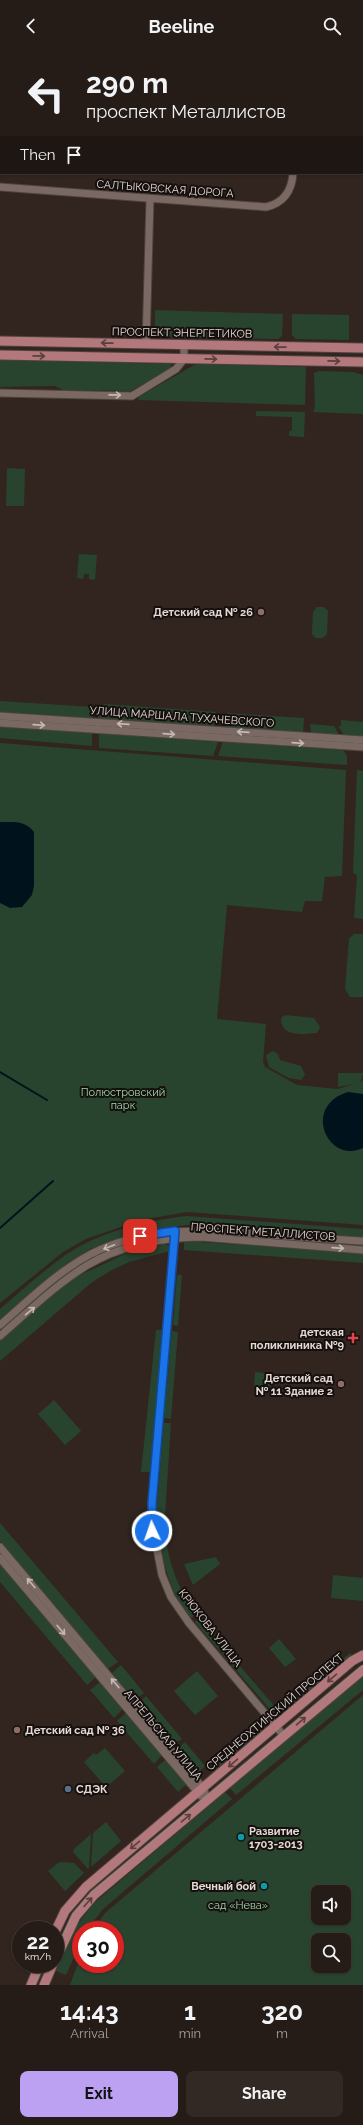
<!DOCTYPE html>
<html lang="en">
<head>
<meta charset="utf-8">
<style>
  body { margin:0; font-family:Raleway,sans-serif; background:#322924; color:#f1f3f6; height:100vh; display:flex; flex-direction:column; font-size:15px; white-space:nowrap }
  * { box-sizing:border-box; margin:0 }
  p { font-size:13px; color:#a4a1a1 }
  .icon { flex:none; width:22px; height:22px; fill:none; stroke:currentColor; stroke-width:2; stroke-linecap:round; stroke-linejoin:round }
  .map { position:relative; height:1933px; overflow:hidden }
  .sheet { display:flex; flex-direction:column; background:#261c17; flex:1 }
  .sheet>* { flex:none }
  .top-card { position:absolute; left:0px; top:0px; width:363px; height:122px; box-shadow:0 1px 3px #0004,0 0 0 1px #423a36; background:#261c17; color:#f1f3f6; overflow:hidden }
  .fabs { position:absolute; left:311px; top:1833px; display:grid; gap:8px }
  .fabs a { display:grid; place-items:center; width:40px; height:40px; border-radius:8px; background:#261c17; box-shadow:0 1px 3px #0004,0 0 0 1px #423a36; font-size:20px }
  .speed { position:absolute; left:12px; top:1869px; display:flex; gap:8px; font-size:20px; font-weight:700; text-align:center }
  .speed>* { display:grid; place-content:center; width:52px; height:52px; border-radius:50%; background:#261c17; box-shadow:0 1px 3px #0004,0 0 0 1px #423a36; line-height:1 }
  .speed small { font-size:10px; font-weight:400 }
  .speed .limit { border:6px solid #d22; background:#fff; color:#111 }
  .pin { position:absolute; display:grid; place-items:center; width:34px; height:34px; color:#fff; margin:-17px; border-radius:8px; box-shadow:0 2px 6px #0006 }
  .me { position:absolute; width:44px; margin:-22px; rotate:357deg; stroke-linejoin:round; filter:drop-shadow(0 0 3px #0008) }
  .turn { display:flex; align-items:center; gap:14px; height:84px; padding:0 20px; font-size:18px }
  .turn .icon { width:52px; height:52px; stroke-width:2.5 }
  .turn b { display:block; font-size:28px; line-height:34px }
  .then { display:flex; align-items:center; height:38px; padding:0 20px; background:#0003; gap:8px; font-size:15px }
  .eta { display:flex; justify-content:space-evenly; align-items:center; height:68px; text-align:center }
  .eta b { font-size:24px; font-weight:700; line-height:28px }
  .primary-button { display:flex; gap:8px; margin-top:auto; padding:8px 20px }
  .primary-button a { flex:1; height:46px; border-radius:8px; background:#bca0f2; color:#111; font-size:16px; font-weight:700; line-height:46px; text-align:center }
  .primary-button a+a { background:#322924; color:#f1f3f6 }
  header { display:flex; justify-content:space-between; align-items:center; height:52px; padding:0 20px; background:#261c17; font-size:18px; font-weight:700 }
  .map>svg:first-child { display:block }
</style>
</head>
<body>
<header><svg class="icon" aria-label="back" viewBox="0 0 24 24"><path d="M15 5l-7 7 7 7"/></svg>Beeline<svg class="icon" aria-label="search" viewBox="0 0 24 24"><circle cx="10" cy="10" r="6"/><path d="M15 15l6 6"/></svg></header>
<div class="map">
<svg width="363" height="1933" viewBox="0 0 363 1933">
  <rect width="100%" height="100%" fill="#32251f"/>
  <g fill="#28442f" fill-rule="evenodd">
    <polygon points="155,258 283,262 282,284 278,287 157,284 155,283"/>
    <polygon points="292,262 349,263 349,288 296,287 292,283"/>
    <polygon points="0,308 170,312 172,314 170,316 131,339 63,338 55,334 0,335"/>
    <polygon points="201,312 306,315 305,353 138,348 139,345 194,313"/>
    <polygon points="319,319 353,320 363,323 363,362 313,360 315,356 314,321"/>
    <polygon points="256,359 305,360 304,385 289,384 289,379 292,379 292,365 256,364"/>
    <polygon points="7,416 25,417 24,454 6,454"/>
    <polygon points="79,502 97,503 95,528 89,527 89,522 84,522 83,527 77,526"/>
    <polygon points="317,555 324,555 328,559 327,582 323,586 316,586 312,582 313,560"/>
    <polygon points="0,649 93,655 93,666 0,660"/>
    <polygon points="104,652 216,660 214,675 98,667 100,655"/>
    <polygon points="227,661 304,666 303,681 226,675"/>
    <polygon points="341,668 363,670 363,685 344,683 338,674 341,674"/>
    <polygon points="310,672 334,674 339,683 311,681"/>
    <polygon points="0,675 92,681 92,694 0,686"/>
    <polygon points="99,681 218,690 213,704 99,696"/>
    <polygon points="223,690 343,698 347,704 347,713 218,704"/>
    <polygon points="0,691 346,718 342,824 325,825 322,849 305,849 302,860 227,853 217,967 266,972 263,1010 265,1015 297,1033 338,1037 353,1032 338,1035 338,1021 363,1021 361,1029 357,1031 363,1029 363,1026 363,1173 187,1160 141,1168 86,1187 63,1200 0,1251"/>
    <polygon points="357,718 363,719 363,867 354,866 357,823 353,821"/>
    <polygon points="354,882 363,882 363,945 350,945 345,937 349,887"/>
    <path d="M285 963 314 966 320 975 317 981C304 982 281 986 281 966Z"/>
    <polygon points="273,999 278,1002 280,1008 301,1014 305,1023 301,1028 289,1026 269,1015 266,1003"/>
    <path d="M186 1164 363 1177V1186L187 1173 139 1179 90 1197 66 1212 0 1267V1257C21 1239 42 1220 64 1204 99 1180 144 1169 186 1164Z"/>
    <polygon points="184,1189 363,1201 363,1211 184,1198"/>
    <polygon points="165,1192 169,1194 170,1199 129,1210 110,1219 91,1231 0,1309 0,1288 74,1226 127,1201"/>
    <polygon points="177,1223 182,1223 178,1274 173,1273"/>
    <polygon points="156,1278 163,1278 150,1420 141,1420"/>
    <polygon points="172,1279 178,1280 171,1367 164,1366"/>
    <polygon points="255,1320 271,1322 270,1335 254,1334"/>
    <polygon points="54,1348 81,1379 65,1393 38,1362"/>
    <polygon points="164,1371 171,1371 165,1464 156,1464"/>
    <path d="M156 1468H165C165 1504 176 1533 196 1562L191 1566C166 1536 163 1506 156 1468Z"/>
    <polygon points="0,1471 118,1610 108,1617 0,1489"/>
    <polygon points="216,1505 220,1512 193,1533 184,1512"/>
    <polygon points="0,1512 96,1625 87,1633 0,1530"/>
    <polygon points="333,1523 363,1526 363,1549 331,1546"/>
    <polygon points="199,1567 277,1657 273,1661 195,1570"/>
    <polygon points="279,1587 296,1607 285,1615 269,1596"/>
    <polygon points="350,1601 352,1603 285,1661 283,1658"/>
    <polygon points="121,1613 144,1641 134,1648 112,1621"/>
    <polygon points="197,1619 218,1644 195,1663 174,1639"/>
    <polygon points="363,1624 363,1638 236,1743 230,1736"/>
    <polygon points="100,1630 123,1657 114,1666 90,1638"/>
    <path d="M363 1643V1933H70L81 1903V1912H115V1878H93L105 1861ZM318 1840H344V1866H318ZM318 1888H344V1914H318Z"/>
    <polygon points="146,1644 182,1687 172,1693 137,1652"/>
    <polygon points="126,1661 162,1703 154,1712 117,1669"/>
    <polygon points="261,1676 264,1678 216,1718 214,1716"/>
    <polygon points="185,1690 205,1714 198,1721 177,1698"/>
    <polygon points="105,1696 125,1719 106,1735 84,1710 94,1701 96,1703"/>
    <polygon points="165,1708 186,1733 178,1740 157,1715"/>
    <polygon points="225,1740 232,1747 102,1858 87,1878 81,1878 81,1890 66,1923 56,1919 76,1875 92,1853"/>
    <polygon points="106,1770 121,1789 91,1815 93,1781"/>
    <polygon points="91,1782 89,1816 88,1817 73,1800 74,1797"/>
    <polygon points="63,1810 74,1811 84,1821 65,1839 48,1819 58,1811"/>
  </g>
  <g fill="#00131c">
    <path d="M0 770C14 770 25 768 34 780V834L32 843 22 855 10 856 0 851Z"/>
    <path d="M348 1040 363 1042V1096C328 1113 301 1054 348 1040Z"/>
  </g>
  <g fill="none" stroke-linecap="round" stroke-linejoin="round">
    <g stroke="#00131c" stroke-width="2">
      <polyline points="0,1020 47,1048"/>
      <polyline points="0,1176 53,1129"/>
    </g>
    <defs>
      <g id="minor">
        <polyline points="297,1 297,0"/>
        <path d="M0 135 266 155C284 151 292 138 293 121"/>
        <polyline points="146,292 150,147"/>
        <polyline points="0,341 132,344 176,317 184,307 184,293"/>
        <polyline points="0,664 363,688"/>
        <polyline points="0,671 363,695"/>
        <polyline points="175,1179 151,1466 162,1523 171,1545 189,1571 284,1684"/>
        <path d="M0 1273C29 1248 57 1220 91 1202 147 1174 199 1178 260 1182 294 1185 329 1187 363 1189"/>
        <path d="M0 1284C28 1260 55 1233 86 1214 118 1194 164 1185 201 1185L363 1198"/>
        <polyline points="0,1495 203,1736 208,1748"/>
        <polyline points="0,1506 201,1744"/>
      </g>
      <g id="major">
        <polyline points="0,289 363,296"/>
        <polyline points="0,303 363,310"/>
        <polyline points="55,1880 65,1859 86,1835 352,1609 363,1603"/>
        <polyline points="55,1909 76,1864 94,1843 363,1618"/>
        <polyline points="31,1933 40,1912"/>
        <polyline points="44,1933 53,1912"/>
      </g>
    </defs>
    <use href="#minor" stroke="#4e433e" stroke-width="9"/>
    <use href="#major" stroke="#4e433e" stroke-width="11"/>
    <use href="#minor" stroke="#796962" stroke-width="7"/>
    <use href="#major" stroke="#b2787b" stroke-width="9"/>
    <g stroke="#968b86" stroke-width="1">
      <polyline points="55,1900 74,1861 98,1835 363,1613"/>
      <polyline points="34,1933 44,1912"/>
    </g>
    <defs>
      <polyline id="rail" points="319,0 319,1"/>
    </defs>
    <use href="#rail" stroke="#968b86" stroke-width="3.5"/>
    <use href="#rail" stroke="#150f0d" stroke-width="2" stroke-dasharray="6" stroke-linecap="butt"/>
  </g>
  <defs><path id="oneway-shaft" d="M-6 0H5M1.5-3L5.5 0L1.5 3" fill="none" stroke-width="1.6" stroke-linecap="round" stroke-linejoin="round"/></defs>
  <g stroke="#5c3e3e">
    <use href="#oneway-shaft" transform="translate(107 291) rotate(-179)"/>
    <use href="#oneway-shaft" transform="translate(280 295) rotate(-179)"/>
    <use href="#oneway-shaft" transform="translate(39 304) rotate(1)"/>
    <use href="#oneway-shaft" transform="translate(211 307) rotate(1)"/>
    <use href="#oneway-shaft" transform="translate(334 309) rotate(1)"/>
    <use href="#oneway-shaft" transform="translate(332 1626) rotate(139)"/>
    <use href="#oneway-shaft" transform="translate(301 1669) rotate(-40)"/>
    <use href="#oneway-shaft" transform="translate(233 1711) rotate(139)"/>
    <use href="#oneway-shaft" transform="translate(186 1766) rotate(-40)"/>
    <use href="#oneway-shaft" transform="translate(135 1793) rotate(140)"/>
    <use href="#oneway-shaft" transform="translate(88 1850) rotate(-48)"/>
  </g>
  <g stroke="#c3b8b3">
    <use href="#oneway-shaft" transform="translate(115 343) rotate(1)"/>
    <use href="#oneway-shaft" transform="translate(123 672) rotate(-176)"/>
    <use href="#oneway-shaft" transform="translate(39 673) rotate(4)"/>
    <use href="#oneway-shaft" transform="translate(243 680) rotate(-176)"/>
    <use href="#oneway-shaft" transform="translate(169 682) rotate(4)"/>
    <use href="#oneway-shaft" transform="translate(298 691) rotate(4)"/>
    <use href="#oneway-shaft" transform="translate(109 1195) rotate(158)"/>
    <use href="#oneway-shaft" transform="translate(338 1196) rotate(4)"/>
    <use href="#oneway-shaft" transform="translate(30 1259) rotate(-40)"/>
    <use href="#oneway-shaft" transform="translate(31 1531) rotate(-130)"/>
    <use href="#oneway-shaft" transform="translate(61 1578) rotate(50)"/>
    <use href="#oneway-shaft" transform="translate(115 1631) rotate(-130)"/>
  </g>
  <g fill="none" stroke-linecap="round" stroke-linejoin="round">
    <defs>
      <polyline id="route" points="140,1184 175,1179 152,1451 152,1479"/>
    </defs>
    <use href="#route" stroke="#114b97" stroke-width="10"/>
    <use href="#route" stroke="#1a73e8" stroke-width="7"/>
  </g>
  <g fill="#8d6e63" stroke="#150f0d" stroke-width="1.5">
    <circle cx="261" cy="560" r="4"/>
    <circle cx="341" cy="1332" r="4"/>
    <circle cx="17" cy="1678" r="4"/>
  </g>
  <path fill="#e0444e" stroke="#150f0d" stroke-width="1.5" d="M351 1280h4v4h4v4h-4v4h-4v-4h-4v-4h4z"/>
  <circle fill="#5c6f8a" stroke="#150f0d" stroke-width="1.5" cx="68" cy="1737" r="4"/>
  <g fill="#0f9aa8" stroke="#150f0d" stroke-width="1.5">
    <circle cx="241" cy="1785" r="4"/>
    <circle cx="264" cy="1834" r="4"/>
  </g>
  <g text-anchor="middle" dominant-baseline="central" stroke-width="4" stroke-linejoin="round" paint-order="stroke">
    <g font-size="11" fill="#e3dad6" stroke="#150f0d">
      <text transform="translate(165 137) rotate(4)">САЛТЫКОВСКАЯ ДОРОГА</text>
      <text transform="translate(182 281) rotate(1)">ПРОСПЕКТ ЭНЕРГЕТИКОВ</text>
      <text transform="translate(182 665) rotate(4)">УЛИЦА МАРШАЛА ТУХАЧЕВСКОГО</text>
      <text transform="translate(263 1180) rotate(4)">ПРОСПЕКТ МЕТАЛЛИСТОВ</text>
      <text transform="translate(210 1576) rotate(52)">КРЮКОВА УЛИЦА</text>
      <text transform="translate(275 1660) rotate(-40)">СРЕДНЕОХТИНСКИЙ ПРОСПЕКТ</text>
      <text transform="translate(163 1683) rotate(50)">АПРЕЛЬСКАЯ УЛИЦА</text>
    </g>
    <g font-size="11" font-weight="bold" fill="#e3dad6" stroke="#150f0d" text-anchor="end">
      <text x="253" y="560">Детский сад № 26</text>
      <text x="344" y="1280">детская<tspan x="344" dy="13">поликлиника №9</tspan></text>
      <text x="333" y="1326">Детский сад<tspan x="333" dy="13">№ 11 Здание 2</tspan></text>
      <text x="25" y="1678" text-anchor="start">Детский сад № 36</text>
      <text x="76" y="1737" text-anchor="start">СДЭК</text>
      <text x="249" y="1779" text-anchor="start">Развитие<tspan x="249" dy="13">1703-2013</tspan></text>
      <text x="256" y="1834">Вечный бой</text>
    </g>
    <g font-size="11" fill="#9ddaaa" stroke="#150f0d">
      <text x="123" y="1040">Полюстровский<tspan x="123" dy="13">парк</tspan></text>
      <text x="238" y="1853">сад «Нева»</text>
    </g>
  </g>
</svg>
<div class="fabs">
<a><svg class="icon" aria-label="sound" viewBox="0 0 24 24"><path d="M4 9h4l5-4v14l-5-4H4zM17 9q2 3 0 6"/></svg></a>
<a><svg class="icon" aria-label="search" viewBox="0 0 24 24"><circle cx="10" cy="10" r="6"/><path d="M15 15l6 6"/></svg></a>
</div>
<div class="speed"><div>22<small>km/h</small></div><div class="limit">30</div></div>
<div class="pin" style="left:140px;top:1184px;background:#d93025"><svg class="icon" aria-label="arrive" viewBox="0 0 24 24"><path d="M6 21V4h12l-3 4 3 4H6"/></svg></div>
<svg class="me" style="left:152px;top:1479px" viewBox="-20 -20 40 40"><circle r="17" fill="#1a73e8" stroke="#fff" stroke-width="3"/><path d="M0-11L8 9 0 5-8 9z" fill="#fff"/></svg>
<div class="top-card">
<div class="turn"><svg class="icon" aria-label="left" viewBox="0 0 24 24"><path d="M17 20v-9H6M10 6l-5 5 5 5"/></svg><div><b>290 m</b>проспект Металлистов</div></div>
<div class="then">Then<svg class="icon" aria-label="arrive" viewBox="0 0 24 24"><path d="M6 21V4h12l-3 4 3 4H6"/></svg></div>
</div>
</div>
<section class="sheet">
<div class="eta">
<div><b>14:43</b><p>Arrival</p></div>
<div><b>1</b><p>min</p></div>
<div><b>320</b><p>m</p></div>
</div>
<div class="primary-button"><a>Exit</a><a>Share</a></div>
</section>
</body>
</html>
